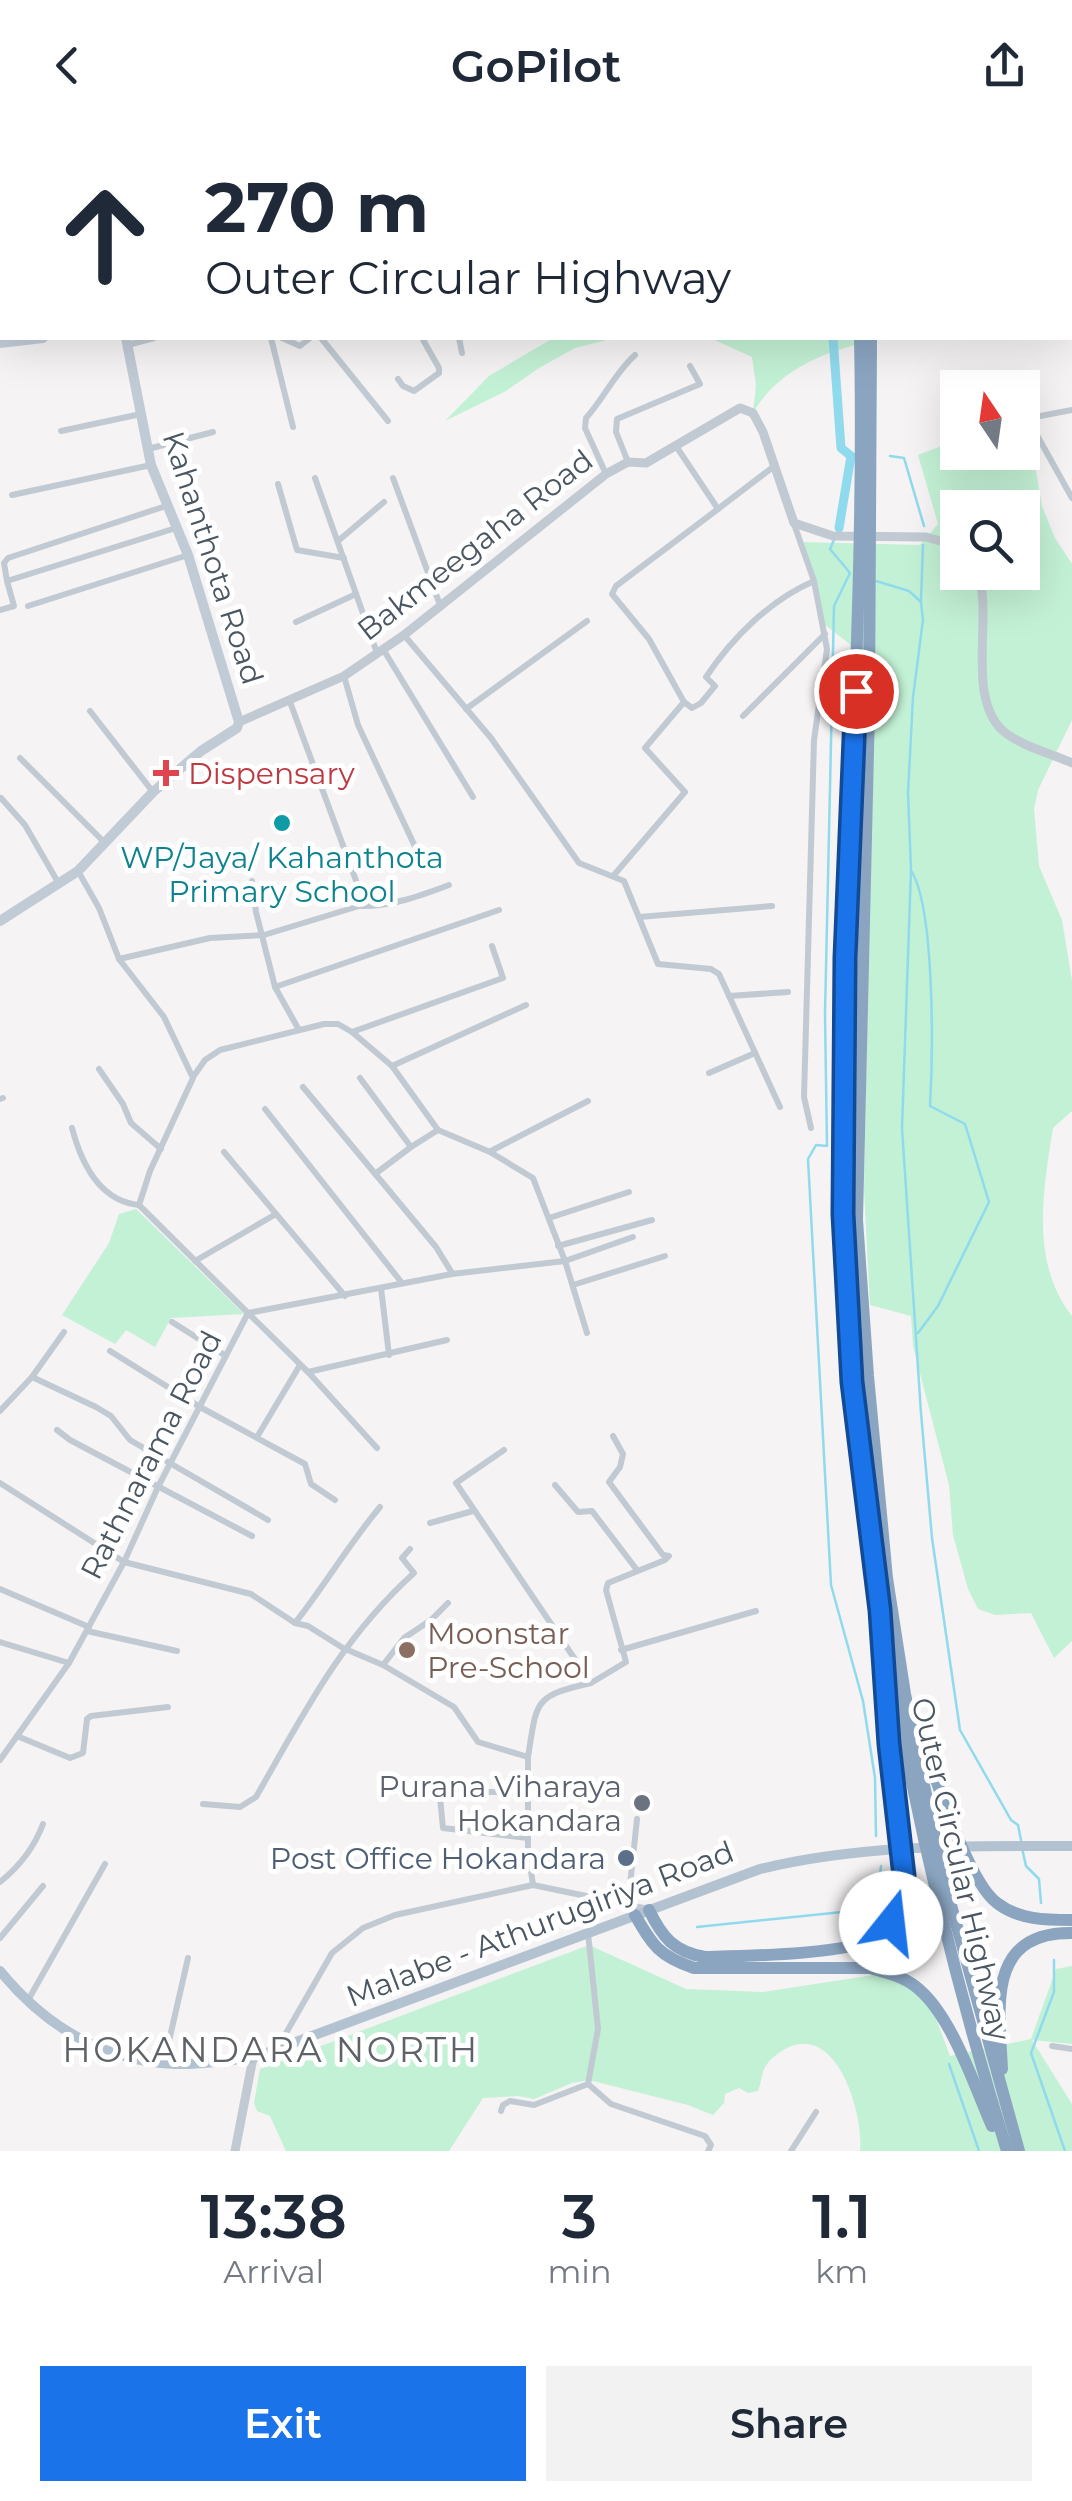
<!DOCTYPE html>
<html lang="en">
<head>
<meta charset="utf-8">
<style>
  body { margin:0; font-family:Montserrat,sans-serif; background:#f2f2f3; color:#1f2937; height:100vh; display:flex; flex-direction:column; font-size:38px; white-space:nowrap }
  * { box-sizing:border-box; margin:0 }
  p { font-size:32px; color:#747a83 }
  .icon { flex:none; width:55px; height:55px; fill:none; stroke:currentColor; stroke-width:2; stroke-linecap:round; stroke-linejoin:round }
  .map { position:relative; height:2021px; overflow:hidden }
  .details { display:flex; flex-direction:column; background:#fff; flex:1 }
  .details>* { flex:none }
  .banner { position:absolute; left:0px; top:0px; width:1072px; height:210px; box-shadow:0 10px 40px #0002; background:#fff; color:#1f2937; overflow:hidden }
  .needle { width:65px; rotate:347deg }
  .tools { position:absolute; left:940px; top:240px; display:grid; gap:20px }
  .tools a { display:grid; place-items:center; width:100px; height:100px; border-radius:0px; background:#fff; box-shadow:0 10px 40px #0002; font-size:50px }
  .pin { position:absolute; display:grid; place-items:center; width:85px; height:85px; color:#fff; margin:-42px; border:5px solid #fff; border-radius:50%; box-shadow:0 2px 10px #0007 }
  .me { position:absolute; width:110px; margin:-55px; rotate:16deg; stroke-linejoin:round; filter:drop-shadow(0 0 8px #0008) }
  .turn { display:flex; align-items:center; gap:35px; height:210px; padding:0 40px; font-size:45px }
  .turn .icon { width:130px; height:130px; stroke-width:2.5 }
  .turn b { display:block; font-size:70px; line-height:85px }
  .eta { display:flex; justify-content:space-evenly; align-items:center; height:170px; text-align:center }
  .eta b { font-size:60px; font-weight:600; line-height:70px }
  .cta { display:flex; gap:20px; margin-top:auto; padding:20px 40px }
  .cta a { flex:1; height:115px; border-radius:0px; background:#1a73e8; color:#fff; font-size:40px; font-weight:600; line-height:115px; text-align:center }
  .cta a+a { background:#f2f2f3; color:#1f2937 }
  header { display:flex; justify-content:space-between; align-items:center; height:130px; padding:0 40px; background:#fff; font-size:45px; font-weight:600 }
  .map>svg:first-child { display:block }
</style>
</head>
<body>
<header><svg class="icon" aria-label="back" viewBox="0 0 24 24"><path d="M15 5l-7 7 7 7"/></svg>GoPilot<svg class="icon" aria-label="share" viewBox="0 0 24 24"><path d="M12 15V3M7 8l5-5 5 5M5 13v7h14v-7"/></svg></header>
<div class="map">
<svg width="1072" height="2021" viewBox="0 0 1072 2021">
  <rect width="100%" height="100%" fill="#f5f3f3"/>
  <g fill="#c3f1d5" fill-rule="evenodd">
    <polygon points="553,208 615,208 575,218 539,238 506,261 445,291 489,246"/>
    <path d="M710 208H889C837 217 781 234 753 283L756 255 752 227Z"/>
    <path d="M957 310 958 322 1013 323 1036 341 1042 376 1055 408 1072 434V590L1038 660 1034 679 1039 736 1062 790 1072 851V981L1053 998C1043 1060 1030 1133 1072 1186V1511L1054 1528 1031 1483 995 1485 978 1479 968 1459 953 1405 949 1355 913 1216 911 1186 870 1175 864 1059 874 533 824 494 800 412 920 415 938 394 918 325ZM958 378H1022V442H958Z"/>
    <polygon points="136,1079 244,1184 171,1188 155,1217 126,1200 115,1214 62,1185 109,1113 119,1084"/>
    <path d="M589 1815 686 1859 763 1862 900 1841 934 1883 950 1926 1031 1909 1056 1839 1072 1836V1914L1032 1910 1072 1974V2021H860C864 1986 838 1893 787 1918 779 1922 768 1930 764 1939 761 1946 761 1954 758 1961L748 1963 739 1958 725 1964 724 1973 713 1985 688 1975 589 1950 572 1953 534 1969 518 1966 483 1968 449 2021H286L270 1986 257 1981 254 1973 260 1939Z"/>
  </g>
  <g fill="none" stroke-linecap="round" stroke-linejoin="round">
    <g stroke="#90daee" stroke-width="2.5">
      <polyline points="890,326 904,328 924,396"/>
      <polyline points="834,410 830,419 850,443 834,476 825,884 827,1016 816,1015 808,1029 831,1455 863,1571 875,1648 876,1706"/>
      <polyline points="876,451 909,461 921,472 923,490 913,567 908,663 911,740 902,998 921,1283 932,1408 960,1600 1011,1690 1018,1695 1021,1710"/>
      <polyline points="921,470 923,415"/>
      <path d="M912 742C935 782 933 926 930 976L965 994 989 1072 938 1176 918 1203"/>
      <polyline points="1022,1718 1026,1736 1039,1749 1041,1773"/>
      <path d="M697 1797 862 1780C878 1768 879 1755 881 1736"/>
      <polyline points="1054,1830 1054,1862 1031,1923 1065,2021"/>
      <polyline points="949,1934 979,2021"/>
    </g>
    <g stroke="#90daee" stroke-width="9">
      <polyline points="793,0 793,2"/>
      <polyline points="833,208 841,318 851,326 839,398"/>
    </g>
    <g stroke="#c1cad2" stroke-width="6">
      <polyline points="330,0 331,2"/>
      <polyline points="369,0 371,2"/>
      <polyline points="399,0 400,2"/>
      <polyline points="481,0 483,2"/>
      <polyline points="503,0 504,2"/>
      <polyline points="553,2 556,0"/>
      <polyline points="589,2 594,0"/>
      <polyline points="0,8 2,6"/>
      <polyline points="0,177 2,167"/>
      <polyline points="271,208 293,297"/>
      <polyline points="282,208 300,216 310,208"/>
      <polyline points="321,208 388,291"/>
      <polyline points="459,208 462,223"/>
      <polyline points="128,215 154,208"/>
      <polyline points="398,249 403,256 414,261 439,243 439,238 422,208"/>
      <polyline points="1072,280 1035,287 1033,298 1072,368"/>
      <polyline points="61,301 141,284"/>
      <path d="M676 316 718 379 616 456 612 464 649 509 684 572 692 578 701 573 715 556 706 547C732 508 770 470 814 451"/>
      <polyline points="148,319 213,302"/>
      <polyline points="628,332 616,302 617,289 700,254 690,236"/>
      <path d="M606 344 585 298 586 288C604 268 615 243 635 225"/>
      <polyline points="315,348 377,523"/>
      <polyline points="393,348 440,475"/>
      <polyline points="278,354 297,420 344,428"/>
      <polyline points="12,365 151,335"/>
      <polyline points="718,379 773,337"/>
      <polyline points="794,394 814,451 827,519 814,610 804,967 811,998"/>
      <polyline points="338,411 384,372"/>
      <polyline points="7,451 4,433 8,428 166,376"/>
      <polyline points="28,476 188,425"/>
      <polyline points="0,480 14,476 7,451 176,398"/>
      <polyline points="296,492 356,464"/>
      <polyline points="404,505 491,608 579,733 624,751 658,834 711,839 719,844 780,977"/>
      <polyline points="383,519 473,667"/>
      <polyline points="344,546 358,595 419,725"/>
      <polyline points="290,572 358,756"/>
      <polyline points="466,579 587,491"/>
      <polyline points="90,581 153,662"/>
      <polyline points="743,586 825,504"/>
      <polyline points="20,628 104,712"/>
      <polyline points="1,668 25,695 59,754"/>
      <polyline points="614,745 685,662 645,618 684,572"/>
      <polyline points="252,751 256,782 275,857 299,900"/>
      <polyline points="639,787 772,776"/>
      <path d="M119 829 210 808 264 805 359 776C390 777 420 766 449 755"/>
      <polyline points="275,857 499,780"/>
      <polyline points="729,866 788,862"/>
      <polyline points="352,902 503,848 492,816"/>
      <polyline points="392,936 526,875"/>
      <polyline points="99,939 123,974 131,993 161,1019"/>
      <polyline points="709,943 755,923"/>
      <polyline points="193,947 205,930 220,920 324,894 338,894 352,902 392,936 438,1000 490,1022 533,1048 565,1131 587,1203"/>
      <polyline points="360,948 411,1017 375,1044"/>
      <polyline points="303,957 436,1117 452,1143"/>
      <polyline points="0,969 3,968"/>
      <polyline points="265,979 402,1153"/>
      <path d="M72 998C81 1032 99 1071 139 1075"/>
      <polyline points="411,1017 438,1000"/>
      <polyline points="491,1021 588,971"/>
      <polyline points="224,1022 345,1166"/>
      <polyline points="549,1088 629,1062"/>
      <polyline points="558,1116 652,1090"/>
      <polyline points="195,1131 276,1084"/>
      <polyline points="573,1155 665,1126"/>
      <polyline points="381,1158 389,1225"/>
      <polyline points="172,1192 226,1226"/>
      <polyline points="110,1221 200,1277 305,1334 311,1354 335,1370"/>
      <polyline points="308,1242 447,1210"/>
      <polyline points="32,1247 96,1277 111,1286 130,1310 268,1390"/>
      <polyline points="0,1281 32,1247 64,1202"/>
      <polyline points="57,1300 70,1310 252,1406"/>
      <polyline points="257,1307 300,1235"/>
      <polyline points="377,1318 308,1242 248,1183 452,1144 565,1131 633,1107"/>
      <path d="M504 1320 456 1353 591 1553C533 1566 537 1571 528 1627"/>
      <polyline points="0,1353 124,1432 251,1464 295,1493 308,1496 343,1518 383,1535 454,1577 478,1612 528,1627 528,1720 533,1755"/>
      <polyline points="555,1355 578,1382 592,1381 637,1440"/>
      <polyline points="430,1393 473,1381"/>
      <polyline points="0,1459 89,1497"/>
      <path d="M295 1493C325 1455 349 1414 380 1377"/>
      <polyline points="87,1501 177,1521"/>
      <polyline points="0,1512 69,1533"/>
      <polyline points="621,1520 756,1481"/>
      <polyline points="383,1535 404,1508 431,1490 448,1473"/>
      <polyline points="591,1553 626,1532 606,1460 608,1453 665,1430 669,1426 663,1425 609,1352 620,1337 623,1324 613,1306"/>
      <polyline points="17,1606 70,1628 83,1623 87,1589 91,1586 168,1577"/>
      <polyline points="0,1630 69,1533 124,1432 158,1357 248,1183 139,1075 150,1041 193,948 164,887 119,829 99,778 78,741"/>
      <polyline points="439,1657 443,1698 528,1708"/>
      <polyline points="448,1658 477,1662 528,1662"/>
      <path d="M203 1674 240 1677 256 1667C304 1583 341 1509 414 1443L402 1428 410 1419"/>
      <path d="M0 1752C20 1736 34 1718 43 1694"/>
      <polyline points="628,1774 637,1689"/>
      <polyline points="588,1803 598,1899 588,1954 611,1974 705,2006 711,2015 708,2021"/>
      <polyline points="0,1808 43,1756"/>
      <polyline points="27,1872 105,1734"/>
      <polyline points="1052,1916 1072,1919"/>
      <polyline points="278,1917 332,1823 363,1798 395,1785 533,1755 649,1779"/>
      <polyline points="164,1933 188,1828"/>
      <polyline points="501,1981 503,1975 510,1971 534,1975 588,1954"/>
      <polyline points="791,2021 816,1982"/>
    </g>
    <g stroke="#c1cad2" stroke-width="9">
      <path d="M978 442C993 487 966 565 1002 600 1020 616 1050 623 1072 633"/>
      <polyline points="239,592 344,546 404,505 606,344 628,332 646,333 740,278 753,283 763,302 794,393 833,406 926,407 958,416"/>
      <polyline points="235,2021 253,1928"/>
    </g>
    <g stroke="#c1cbd6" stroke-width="10">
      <polyline points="0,213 43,208"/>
      <polyline points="0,791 78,741 153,662 201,621 237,598 239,592 188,425 151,335 126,208"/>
    </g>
    <path stroke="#b3c2d1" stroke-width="10" d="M0 1841C45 1896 102 1931 175 1934 200 1935 227 1930 253 1928L760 1739C863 1714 966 1716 1072 1716"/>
    <g stroke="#8ba5c1" stroke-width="12">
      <polyline points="853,0 853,2"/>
      <polyline points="863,0 863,2"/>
      <path d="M860 208C866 499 839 790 843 1081 844 1167 853 1253 862 1338 888 1571 938 1798 1007 2021"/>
      <polyline points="871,208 869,578 857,1090 868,1246 887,1448 905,1564 943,1746 1019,2021"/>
      <path d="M920 1604C934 1642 967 1751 997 1773 1019 1790 1046 1790 1072 1790"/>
      <path d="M649 1780C662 1807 674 1822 705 1827 740 1826 851 1825 876 1807 897 1791 902 1771 904 1746L885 1552"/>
      <path d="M635 1785C653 1816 659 1826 694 1838H870C885 1842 902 1846 915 1856 951 1883 974 1955 992 1996"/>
      <path d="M1002 1939C999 1878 986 1802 1072 1803"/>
    </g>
  </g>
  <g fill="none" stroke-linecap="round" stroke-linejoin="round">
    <defs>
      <polyline id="route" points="856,561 845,828 843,1084 852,1252 880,1480 889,1614 904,1746 903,1766 891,1793"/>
    </defs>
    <use href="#route" stroke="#114b97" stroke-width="25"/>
    <use href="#route" stroke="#1a73e8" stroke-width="18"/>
  </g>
  <path fill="#e0444e" stroke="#fff" stroke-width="4" d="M161 628h10v10h10v10h-10v10h-10v-10h-10v-10h10z"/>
  <circle fill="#0f9aa8" stroke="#fff" stroke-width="4" cx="282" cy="693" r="10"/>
  <circle fill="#8d6e63" stroke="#fff" stroke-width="4" cx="407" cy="1520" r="10"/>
  <circle fill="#6b7280" stroke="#fff" stroke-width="4" cx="642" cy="1673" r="10"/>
  <circle fill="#5c6f8a" stroke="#fff" stroke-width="4" cx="626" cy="1728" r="10"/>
  <g text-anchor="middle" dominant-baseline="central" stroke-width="10" stroke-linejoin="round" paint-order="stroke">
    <g font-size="30" fill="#4a5661" stroke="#fff">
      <text transform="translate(475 415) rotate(-38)">Bakmeegaha Road</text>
      <text transform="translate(213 428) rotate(72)">Kahanthota Road</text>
      <text transform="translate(151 1325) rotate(-63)">Rathnarama Road</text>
      <text transform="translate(961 1739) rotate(77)">Outer Circular Highway</text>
      <text transform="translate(540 1794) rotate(-21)">Malabe - Athurugiriya Road</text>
    </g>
    <g font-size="30" fill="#be3a42" stroke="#fff" text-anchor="start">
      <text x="188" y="643">Dispensary</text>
    </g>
    <g font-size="30" fill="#0d838f" stroke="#fff">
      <text x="282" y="727">WP/Jaya/ Kahanthota<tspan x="282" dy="34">Primary School</tspan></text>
    </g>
    <g font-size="30" fill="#785e54" stroke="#fff" text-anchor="start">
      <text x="427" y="1503">Moonstar<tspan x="427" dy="34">Pre-School</tspan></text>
    </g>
    <g font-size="30" fill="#5b616d" stroke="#fff" text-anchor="end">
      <text x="622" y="1656">Purana Viharaya<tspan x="622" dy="34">Hokandara</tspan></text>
    </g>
    <g font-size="30" fill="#4e5e75" stroke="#fff" text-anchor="end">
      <text x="606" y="1728">Post Office Hokandara</text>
    </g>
    <g font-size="35" letter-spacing="2.5" fill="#5f6368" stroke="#fff">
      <text x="271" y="1919">HOKANDARA NORTH</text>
    </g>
  </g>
</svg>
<div class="tools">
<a><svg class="needle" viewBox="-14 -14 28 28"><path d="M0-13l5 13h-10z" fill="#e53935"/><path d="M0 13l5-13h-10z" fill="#747a83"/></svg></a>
<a><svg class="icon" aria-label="search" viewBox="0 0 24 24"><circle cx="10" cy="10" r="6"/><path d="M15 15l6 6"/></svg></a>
</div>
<div class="pin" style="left:856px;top:561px;background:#d93025"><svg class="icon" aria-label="arrive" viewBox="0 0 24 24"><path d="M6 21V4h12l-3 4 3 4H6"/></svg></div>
<svg class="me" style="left:891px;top:1793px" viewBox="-20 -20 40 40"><circle r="19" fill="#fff"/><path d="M0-13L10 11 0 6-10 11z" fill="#1a73e8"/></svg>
<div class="banner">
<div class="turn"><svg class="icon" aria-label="ahead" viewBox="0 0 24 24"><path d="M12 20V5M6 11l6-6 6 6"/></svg><div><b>270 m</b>Outer Circular Highway</div></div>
</div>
</div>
<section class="details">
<div class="eta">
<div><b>13:38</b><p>Arrival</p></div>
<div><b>3</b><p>min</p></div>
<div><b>1.1</b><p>km</p></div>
</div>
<div class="cta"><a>Exit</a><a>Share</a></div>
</section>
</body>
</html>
